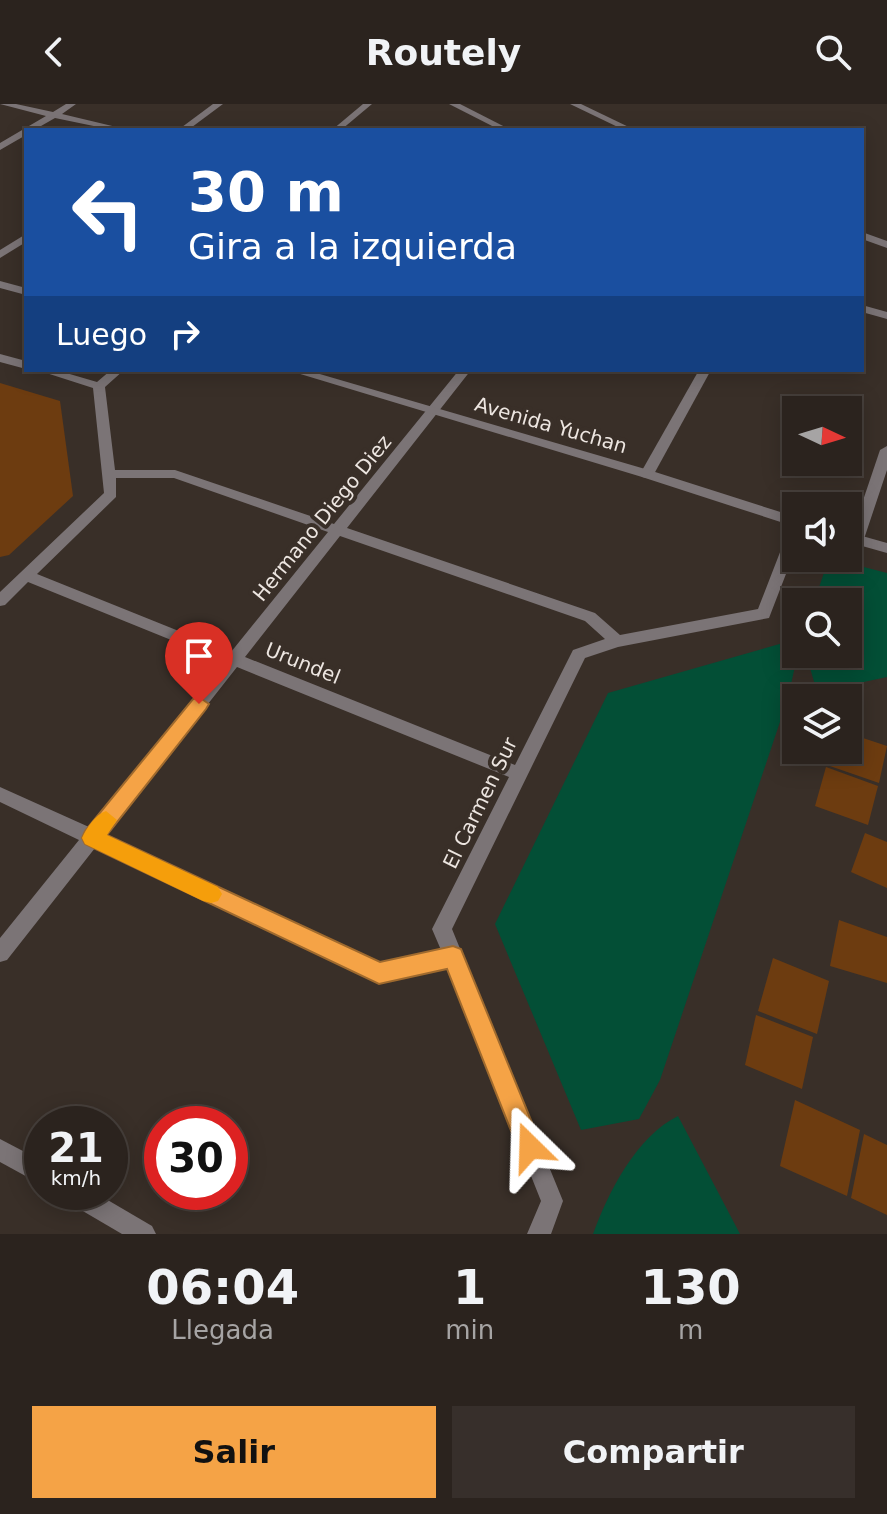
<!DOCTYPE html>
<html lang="es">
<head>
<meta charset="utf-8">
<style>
  body { margin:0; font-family:"DejaVu Sans",sans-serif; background:#372f2b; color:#f1f3f6; height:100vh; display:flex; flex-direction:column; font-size:30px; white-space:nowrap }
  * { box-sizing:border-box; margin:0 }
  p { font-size:26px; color:#a6a4a4 }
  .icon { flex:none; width:44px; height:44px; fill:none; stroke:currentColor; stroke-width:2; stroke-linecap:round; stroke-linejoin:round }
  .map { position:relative; height:1130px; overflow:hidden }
  .sheet { display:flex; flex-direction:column; background:#2b231e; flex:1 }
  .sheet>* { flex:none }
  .guide { position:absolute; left:24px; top:24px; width:840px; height:244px; border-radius:0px; box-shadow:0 4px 20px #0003,0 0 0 2px #47403c; background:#1a4fa0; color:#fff; overflow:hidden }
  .needle { width:52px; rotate:94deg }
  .buttons { position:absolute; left:782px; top:292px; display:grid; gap:16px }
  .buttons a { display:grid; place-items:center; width:80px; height:80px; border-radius:0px; background:#2b231e; box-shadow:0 4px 20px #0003,0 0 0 2px #47403c; font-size:40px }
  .speed { position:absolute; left:24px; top:1002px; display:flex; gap:16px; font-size:40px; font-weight:700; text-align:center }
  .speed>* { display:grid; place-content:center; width:104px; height:104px; border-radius:50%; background:#2b231e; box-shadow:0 4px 20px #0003,0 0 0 2px #47403c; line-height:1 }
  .speed small { font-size:20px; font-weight:400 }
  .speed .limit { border:12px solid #d22; background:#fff; color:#111 }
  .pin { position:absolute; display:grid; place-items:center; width:68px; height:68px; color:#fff; margin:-82px -34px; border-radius:50% 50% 50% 0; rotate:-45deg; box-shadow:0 0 8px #0007 }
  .pin .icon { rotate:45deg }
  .me { position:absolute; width:88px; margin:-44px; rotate:338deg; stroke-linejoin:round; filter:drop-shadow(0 0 6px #0008) }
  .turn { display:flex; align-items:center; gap:28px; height:168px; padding:0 32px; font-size:36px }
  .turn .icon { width:104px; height:104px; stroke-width:2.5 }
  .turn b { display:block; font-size:56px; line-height:68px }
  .then { display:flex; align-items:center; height:76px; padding:0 32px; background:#0003; gap:16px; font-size:30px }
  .eta { display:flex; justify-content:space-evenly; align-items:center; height:136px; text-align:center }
  .eta b { font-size:48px; font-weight:700; line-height:56px }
  .cta { display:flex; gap:16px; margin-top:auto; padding:16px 32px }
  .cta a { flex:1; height:92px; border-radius:0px; background:#f5a346; color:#111; font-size:32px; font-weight:700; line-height:92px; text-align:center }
  .cta a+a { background:#372f2b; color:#f1f3f6 }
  header { display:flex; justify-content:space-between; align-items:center; height:104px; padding:0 32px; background:#2b231e; font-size:36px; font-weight:700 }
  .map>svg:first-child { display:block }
</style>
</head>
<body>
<header><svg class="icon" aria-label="back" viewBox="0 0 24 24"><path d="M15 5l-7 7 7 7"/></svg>Routely<svg class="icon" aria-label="search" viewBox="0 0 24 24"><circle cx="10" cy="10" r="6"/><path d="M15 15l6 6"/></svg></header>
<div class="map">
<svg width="887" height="1130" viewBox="0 0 887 1130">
  <rect width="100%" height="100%" fill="#392f28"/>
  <g fill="#034f36">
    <polygon points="829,454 887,469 887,573 817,588 806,550 848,550 848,498 814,498"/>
    <polygon points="783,539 797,553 788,594 660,976 639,1015 581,1026 495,820 608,589"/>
    <path d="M678 1012 740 1130H593C608 1088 637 1032 678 1012Z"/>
  </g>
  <g fill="#6d3c10">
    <polygon points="0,279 60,297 73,392 9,451 0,453"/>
    <polygon points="848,629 887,642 879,679 827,661 831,646 848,646"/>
    <polygon points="826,663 878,682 868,721 815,702"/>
    <polygon points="865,729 887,738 887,784 851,768"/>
    <polygon points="839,816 887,833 887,879 830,862"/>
    <polygon points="773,854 829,877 817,930 758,907"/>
    <polygon points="756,911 813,933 802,985 745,961"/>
    <polygon points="795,996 860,1026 847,1092 780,1062"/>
    <polygon points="864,1030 887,1041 887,1111 851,1094"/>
  </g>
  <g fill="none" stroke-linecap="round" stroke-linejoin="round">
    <g fill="#7b7476" fill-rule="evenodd">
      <polygon points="0,0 16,0 53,8 66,0 76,0 62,10 129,26 113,26 55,14 34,26 26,26 26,31 0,46 0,39 46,12"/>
      <polygon points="213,0 223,0 188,26 178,26"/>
      <polygon points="363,0 372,0 341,26 332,26"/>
      <polygon points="449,0 460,0 511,26 500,26"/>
      <polygon points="570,0 581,0 635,26 624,26"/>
      <polygon points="862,128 887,137 887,144 862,135"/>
      <polygon points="26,130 26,138 0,154 0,146"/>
      <polygon points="862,201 887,208 887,215 862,208"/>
      <polygon points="0,250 26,257 26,265 0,258"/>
      <path d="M37 266H56L97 278 111 266H124L105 283 115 366H175L334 420 459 266H471L347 424 595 509 620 531 758 505 789 425 796 420V444L769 514 618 543 585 554 452 825 563 1097 551 1130H527L541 1097 448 864 379 879 95 744 7 856 0 858V834L79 736 0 698V683L89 723 223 557 28 478 5 501 0 502V488L104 389 93 284ZM116 374H174L328 428 231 548 37 470 116 393ZM340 432 585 517 605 535 573 546 515 661 245 553ZM237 563 509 673 432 825 441 846 380 859 105 731Z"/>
      <polygon points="699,266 711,266 654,370 647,374 642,373 640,370"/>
      <polygon points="887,342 887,366 864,435 857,440 852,438 850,435 880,346"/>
      <polygon points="0,1035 42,1057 42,1081 0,1058"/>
      <polygon points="61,1088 94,1088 152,1122 156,1130 122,1130 64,1096"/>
    </g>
    <g fill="#7b7476" fill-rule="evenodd">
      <polygon points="0,177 26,184 26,191 0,184"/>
      <polygon points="287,266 306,266 652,367 796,413 796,423 642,373"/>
      <polygon points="848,428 887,439 887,449 848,438"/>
    </g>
  </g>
  <polygon fill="#f5a346" stroke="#9f6a2e" stroke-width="2" points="199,593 209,600 206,605 107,731 380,858 453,842 461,845 542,1043 539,1052 530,1056 521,1052 447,865 379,880 85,740 82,734 85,727 193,595"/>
  <path fill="#f59e0b" d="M106 707 117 716 107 731 218 783 222 790 218 797 211 799 203 797 85 740 82 734C87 723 95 711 106 707Z"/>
  <g text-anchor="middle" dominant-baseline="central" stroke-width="8" stroke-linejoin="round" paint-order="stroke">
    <g font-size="20" fill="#ede6e1" stroke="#392f28">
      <text transform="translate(551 321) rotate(16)">Avenida Yuchan</text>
      <text transform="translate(322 414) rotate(-51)">Hermano Diego Diez</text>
      <text transform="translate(303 559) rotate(22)">Urundel</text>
      <text transform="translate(480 699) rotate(-64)">El Carmen Sur</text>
    </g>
  </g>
</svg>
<div class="buttons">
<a><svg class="needle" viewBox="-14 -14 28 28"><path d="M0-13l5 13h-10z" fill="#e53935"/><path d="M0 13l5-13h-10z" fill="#a6a4a4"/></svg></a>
<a><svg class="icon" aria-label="sound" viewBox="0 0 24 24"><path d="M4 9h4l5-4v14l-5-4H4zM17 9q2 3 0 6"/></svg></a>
<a><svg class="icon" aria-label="search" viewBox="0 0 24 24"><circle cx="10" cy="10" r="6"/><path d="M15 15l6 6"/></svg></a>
<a><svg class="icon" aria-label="layers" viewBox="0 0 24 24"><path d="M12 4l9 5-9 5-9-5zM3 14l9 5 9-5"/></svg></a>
</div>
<div class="speed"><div>21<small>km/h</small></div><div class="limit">30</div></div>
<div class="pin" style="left:199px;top:600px;background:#d93025"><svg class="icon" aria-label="arrive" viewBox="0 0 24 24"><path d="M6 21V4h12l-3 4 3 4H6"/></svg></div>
<svg class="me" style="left:530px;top:1043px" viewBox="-20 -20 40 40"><path d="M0-17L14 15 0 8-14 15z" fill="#f5a346" stroke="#fff" stroke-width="4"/></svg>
<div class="guide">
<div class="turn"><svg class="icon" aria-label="left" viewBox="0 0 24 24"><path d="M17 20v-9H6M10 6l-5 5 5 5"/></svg><div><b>30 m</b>Gira a la izquierda</div></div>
<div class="then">Luego<svg class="icon" aria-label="right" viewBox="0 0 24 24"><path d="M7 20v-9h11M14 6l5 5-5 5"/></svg></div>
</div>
</div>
<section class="sheet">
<div class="eta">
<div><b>06:04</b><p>Llegada</p></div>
<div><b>1</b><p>min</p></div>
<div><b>130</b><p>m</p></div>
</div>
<div class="cta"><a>Salir</a><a>Compartir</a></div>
</section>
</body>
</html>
